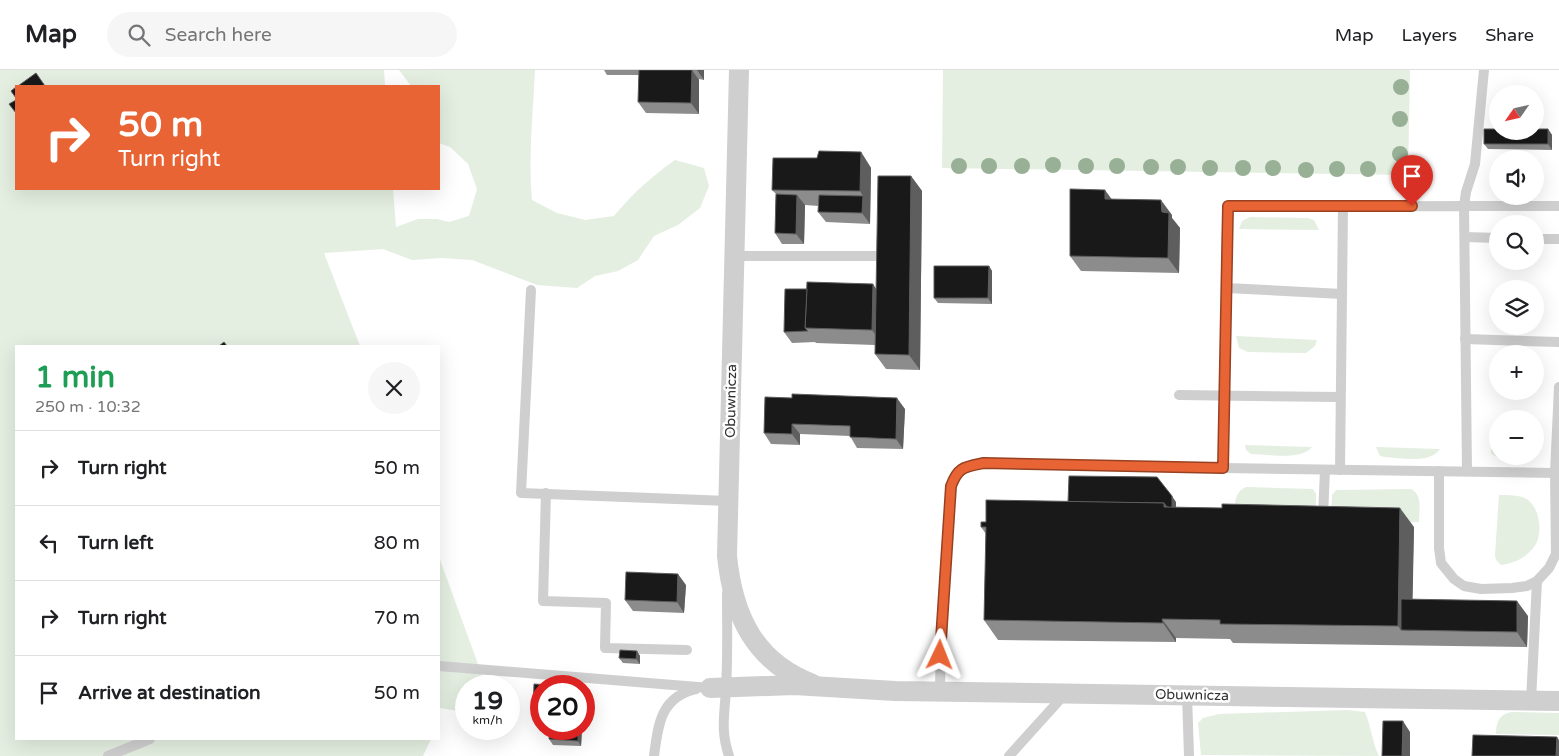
<!DOCTYPE html>
<html lang="en">
<head>
<meta charset="utf-8">
<style>
  body { margin:0; font-family:"Varela Round",sans-serif; background:#f6f6f6; color:#202124; height:100vh; display:flex; flex-direction:column; font-size:19px; white-space:nowrap }
  * { box-sizing:border-box; margin:0 }
  p { font-size:16px; color:#757577 }
  .icon { flex:none; width:28px; height:28px; fill:none; stroke:currentColor; stroke-width:2; stroke-linecap:round; stroke-linejoin:round }
  .map { position:relative; flex:1; overflow:hidden }
  .sheet { position:absolute; left:15px; top:275px; width:425px; height:395px; display:flex; flex-direction:column; background:#fff; border-radius:0px; box-shadow:0 5px 20px #0002 }
  .sheet>* { flex:none }
  .top-card { position:absolute; left:15px; top:15px; width:425px; height:105px; border-radius:0px; box-shadow:0 5px 20px #0002; background:#e96435; color:#fff; overflow:hidden }
  .needle { width:32px; rotate:236deg }
  .fabs { position:absolute; left:1489px; top:15px; display:grid; gap:10px }
  .fabs a { display:grid; place-items:center; width:55px; height:55px; border-radius:50%; background:#fff; box-shadow:0 5px 20px #0002; font-size:25px }
  .speed { position:absolute; left:455px; top:605px; display:flex; gap:10px; font-size:25px; font-weight:700; text-align:center }
  .speed>* { display:grid; place-content:center; width:65px; height:65px; border-radius:50%; background:#fff; box-shadow:0 5px 20px #0002; line-height:1 }
  .speed small { font-size:12px; font-weight:400 }
  .speed .limit { border:8px solid #d22; background:#fff; color:#111 }
  .pin { position:absolute; display:grid; place-items:center; width:42px; height:42px; color:#fff; margin:-51px -21px; border-radius:50% 50% 50% 0; rotate:-45deg; box-shadow:0 0 5px #0007 }
  .pin .icon { rotate:45deg }
  .me { position:absolute; width:55px; margin:-28px; rotate:2deg; stroke-linejoin:round; filter:drop-shadow(0 0 4px #0008) }
  .turn { display:flex; align-items:center; gap:18px; height:105px; padding:0 20px; font-size:22px }
  .turn .icon { width:65px; height:65px; stroke-width:2.5 }
  .turn b { display:block; font-size:35px; line-height:42px }
  .round { display:grid; place-items:center; flex:none; width:52px; height:52px; border-radius:26px; background:#f6f6f6 }
  .head { display:flex; align-items:center; justify-content:space-between; height:85px; padding:0 20px }
  h1 { font-size:30px; font-weight:700; line-height:38px; color:#1e9e55 }
  ul { padding:0; list-style:none }
  li { display:flex; align-items:center; gap:15px; height:75px; padding:0 20px; border-top:1px solid #e0e0e0 }
  li div { flex:1 }
  li b { display:block; font-size:19px }
  li em { font-style:normal }
  header { display:flex; align-items:center; gap:30px; box-sizing:border-box; height:70px; padding:0 25px; background:#fff; border-bottom:1px solid #e0e0e0 }
  header strong { font-size:24px }
  nav { display:flex; gap:28px; margin-inline-start:auto; font-size:18px }
  .search { width:350px; height:45px; background:#f6f6f6; display:flex; align-items:center; gap:12px; box-sizing:border-box; padding:0 18px; border-radius:28px; color:#757577; font-size:19px }
  .map>svg:first-child { display:block }
</style>
</head>
<body>
<header>
<strong>Map</strong>
<div class="search"><svg class="icon" aria-label="search" viewBox="0 0 24 24"><circle cx="10" cy="10" r="6"/><path d="M15 15l6 6"/></svg>Search here</div>
<nav><a>Map</a><a>Layers</a><a>Share</a></nav>
</header>
<div class="map">
<svg width="1559" height="686" viewBox="0 0 1559 686">
  <rect width="100%" height="100%" fill="#fff"/>
  <g fill="#e4efe1">
    <path d="M0 0H384L385 16H16V119H393L396 157 418 149H437L449 152 469 146 477 119 468 94 450 77 439 73V16H411L399 0H535C533 43 528 87 532 130L557 143 585 150 614 146C632 124 652 106 675 90L704 98 709 116 700 138 678 155 654 166 638 190 618 201 595 206 577 218 537 215 472 190 442 188 412 190 383 179 324 183 360 276H16V669H431L423 686H0Z"/>
    <polygon points="943,0 1410,0 1408,105 942,98"/>
    <polygon points="1250,147 1308,148 1314,150 1319,160 1239,159 1242,151"/>
    <polygon points="1236,266 1317,270 1315,276 1306,283 1248,282 1239,278"/>
    <path d="M1245 375 1312 377C1301 391 1268 384 1251 384L1246 380Z"/>
    <path d="M1376 377 1440 379C1430 394 1402 388 1385 387L1380 386Z"/>
    <path d="M1491 379H1497L1498 386H1533C1522 391 1499 392 1491 383Z"/>
    <path d="M1246 417 1313 419 1316 424V450L1234 449C1235 437 1233 422 1246 417Z"/>
    <path d="M1411 419C1423 425 1419 440 1419 452L1331 450 1332 425 1336 420Z"/>
    <path d="M1499 425C1506 425 1515 425 1522 427 1540 432 1544 464 1534 477 1526 488 1514 493 1501 495L1496 490 1495 485Z"/>
    <polygon points="439,487 486,616 466,616 466,642 439,638"/>
    <path d="M1348 640 1365 642C1371 656 1372 672 1379 686L1201 685 1198 653 1203 648 1219 644Z"/>
    <path d="M1516 642 1559 643V665L1496 664C1496 650 1501 642 1516 642Z"/>
  </g>
  <g fill="none" stroke-linecap="round" stroke-linejoin="round">
    <g stroke="#cfcfcf" stroke-width="10">
      <polyline points="1484,0 1475,94 1466,122 1464,136 1559,136"/>
      <polyline points="1465,167 1498,168"/>
      <polyline points="1535,169 1559,169"/>
      <polyline points="734,186 880,186"/>
      <polyline points="1227,218 1342,224"/>
      <polyline points="531,220 521,423 728,431"/>
      <polyline points="1465,269 1559,272"/>
      <polyline points="1179,325 1340,327"/>
      <polyline points="1223,398 1228,137 1464,136 1467,401"/>
      <polyline points="1340,400 1343,136"/>
      <polyline points="1439,401 1439,478 1441,493 1454,509 1464,516 1481,519 1512,518 1527,516 1537,511 1549,498 1556,484 1555,403 1559,317"/>
      <polyline points="546,423 543,531 606,533 605,578 687,580"/>
      <polyline points="1323,446 1325,400"/>
      <path d="M727 523C727 554 728 586 726 617 725 644 720 659 729 686"/>
      <polyline points="439,596 710,618"/>
      <path d="M940 621 941 561 951 416C958 397 964 397 984 393L1223 398 1555 403"/>
      <polyline points="1187,625 1189,686"/>
      <polyline points="1531,631 1537,511"/>
      <polyline points="108,686 150,669"/>
      <path d="M654 686C658 656 660 627 696 619"/>
      <polyline points="1009,686 1065,624"/>
    </g>
    <g stroke="#cfcfcf" stroke-width="20">
      <path d="M739 0 727 486C733 545 754 592 813 614"/>
      <polyline points="710,618 794,615 895,621 1559,631"/>
    </g>
  </g>
  <g fill="#98b095">
    <circle cx="1401" cy="17" r="8"/>
    <circle cx="1400" cy="49" r="8"/>
    <circle cx="1400" cy="84" r="8"/>
    <circle cx="1053" cy="95" r="8"/>
    <circle cx="959" cy="96" r="8"/>
    <circle cx="989" cy="96" r="8"/>
    <circle cx="1022" cy="96" r="8"/>
    <circle cx="1086" cy="96" r="8"/>
    <circle cx="1117" cy="96" r="8"/>
    <circle cx="1151" cy="97" r="8"/>
    <circle cx="1178" cy="97" r="8"/>
    <circle cx="1210" cy="98" r="8"/>
    <circle cx="1243" cy="98" r="8"/>
    <circle cx="1273" cy="98" r="8"/>
    <circle cx="1337" cy="99" r="8"/>
    <circle cx="1368" cy="99" r="8"/>
    <circle cx="1306" cy="100" r="8"/>
  </g>
  <g fill="#8c8c8c">
    <polygon points="604,0 704,0 704,10 699,9 699,44 646,43 638,32 639,5 607,5"/>
    <polygon points="1548,59 1552,65 1552,80 1488,79 1484,74"/>
    <polygon points="861,82 871,98 870,154 826,152 818,142 819,136 805,135 804,174 782,174 775,163 776,124 772,120"/>
    <polygon points="911,106 922,121 920,300 886,299 875,284 875,275 816,273 815,272 792,273 784,262 807,219 873,214 876,220"/>
    <polygon points="1112,129 1172,145 1172,148 1180,158 1179,203 1081,201 1070,186"/>
    <polygon points="989,196 992,201 992,234 938,233 934,228"/>
    <polygon points="765,327 905,339 903,379 857,378 850,366 800,364 800,375 771,374 764,363"/>
    <polygon points="1068,432 1176,432 1176,438 1414,457 1412,529 1528,546 1527,577 1233,573 1230,569 1176,568 1176,572 998,570 984,550 986,464 981,457 986,452"/>
    <polygon points="686,515 684,543 633,541 625,530"/>
    <polygon points="637,581 640,586 640,594 623,593 619,588"/>
    <polygon points="541,616 541,649 536,649 533,643"/>
    <polygon points="582,659 581,676 553,675 549,669"/>
  </g>
  <g fill="#5e5e5e">
    <polygon points="692,0 699,10 699,44 691,33"/>
    <polygon points="697,0 704,0 704,10"/>
    <polygon points="1548,59 1552,65 1552,80 1548,74"/>
    <polygon points="861,82 871,98 870,154 862,143 863,126 860,121"/>
    <polygon points="911,106 922,121 920,300 909,285"/>
    <polygon points="1105,120 1116,135 1105,129"/>
    <polygon points="797,125 805,135 804,174 796,164"/>
    <polygon points="1161,130 1172,145 1172,148 1180,158 1179,203 1168,188 1162,142"/>
    <polygon points="989,196 992,201 992,234 988,228"/>
    <polygon points="873,214 883,230 883,275 872,260"/>
    <polygon points="897,328 905,339 903,379 896,369"/>
    <polygon points="792,354 800,364 800,375 792,364"/>
    <polygon points="1172,426 1176,432 1176,449 1164,437 1164,433"/>
    <polygon points="1400,438 1414,457 1412,561 1401,560 1398,556"/>
    <polygon points="678,504 686,515 684,543 677,532"/>
    <polygon points="1517,531 1528,546 1527,577 1517,562"/>
    <polygon points="1162,549 1176,568 1176,572 1163,553"/>
    <polygon points="637,581 640,586 640,594 636,589"/>
    <polygon points="1403,651 1410,662 1410,686 1402,686"/>
    <polygon points="578,659 582,659 581,676 578,671"/>
    <polygon points="1557,667 1559,670 1559,686 1556,686"/>
  </g>
  <g fill="#191919" stroke="#5e5e5e">
    <polygon points="639,0 692,0 691,33 638,32"/>
    <polygon points="36,3 45,16 18,16"/>
    <polygon points="16,17 16,28 11,21"/>
    <polygon points="16,30 16,43 9,34"/>
    <polygon points="1484,59 1498,59 1498,61 1535,61 1535,59 1548,59 1548,74 1484,74"/>
    <polygon points="819,81 861,82 860,121 772,120 773,88 817,88"/>
    <polygon points="878,106 911,106 909,285 875,284"/>
    <polygon points="1070,119 1105,120 1105,129 1161,130 1162,142 1169,143 1168,188 1070,186"/>
    <polygon points="776,124 797,125 796,164 775,163"/>
    <polygon points="819,125 863,126 862,143 818,142"/>
    <polygon points="934,196 989,196 988,228 934,228"/>
    <polygon points="807,212 873,214 872,260 805,258"/>
    <polygon points="785,219 807,219 805,258 808,261 784,262"/>
    <polygon points="224,272 227,276 219,276"/>
    <polygon points="792,324 897,328 896,369 850,367 850,356 792,354 792,364 764,363 765,327 792,328"/>
    <polygon points="1069,406 1157,407 1172,426 1172,438 1167,437 1164,433 1068,432"/>
    <polygon points="986,430 1164,433 1164,437 1222,438 1222,434 1400,438 1398,556 1220,554 1220,550 1162,549 1163,553 984,550 986,457 981,457 981,452 986,452"/>
    <polygon points="626,502 678,504 677,532 625,530"/>
    <polygon points="1401,529 1517,531 1517,562 1401,560"/>
    <polygon points="620,580 637,581 636,589 619,588"/>
    <polygon points="534,614 564,616 541,616 541,644 533,643"/>
    <polygon points="1383,651 1403,651 1402,686 1382,686"/>
    <polygon points="550,659 578,659 578,671 549,669"/>
    <polygon points="1473,665 1557,667 1556,686 1472,686"/>
  </g>
  <g fill="none" stroke-linecap="round" stroke-linejoin="round">
    <defs>
      <path id="route" d="M940 585 951 416C958 397 964 397 984 393L1223 398 1228 136H1412"/>
    </defs>
    <use href="#route" stroke="#974122" stroke-width="12"/>
    <use href="#route" stroke="#e96435" stroke-width="9"/>
  </g>
  <g text-anchor="middle" dominant-baseline="central" stroke-width="5" stroke-linejoin="round" paint-order="stroke">
    <g font-size="14" fill="#323232" stroke="#fff">
      <text transform="translate(731 331) rotate(-89)">Obuwnicza</text>
      <text transform="translate(1192 625) rotate(1)">Obuwnicza</text>
    </g>
  </g>
</svg>
<div class="fabs">
<a><svg class="needle" viewBox="-14 -14 28 28"><path d="M0-13l5 13h-10z" fill="#e53935"/><path d="M0 13l5-13h-10z" fill="#757577"/></svg></a>
<a><svg class="icon" aria-label="sound" viewBox="0 0 24 24"><path d="M4 9h4l5-4v14l-5-4H4zM17 9q2 3 0 6"/></svg></a>
<a><svg class="icon" aria-label="search" viewBox="0 0 24 24"><circle cx="10" cy="10" r="6"/><path d="M15 15l6 6"/></svg></a>
<a><svg class="icon" aria-label="layers" viewBox="0 0 24 24"><path d="M12 4l9 5-9 5-9-5zM3 14l9 5 9-5"/></svg></a>
<a>+</a>
<a>−</a>
</div>
<div class="speed"><div>19<small>km/h</small></div><div class="limit">20</div></div>
<div class="pin" style="left:1412px;top:136px;background:#d93025"><svg class="icon" aria-label="arrive" viewBox="0 0 24 24"><path d="M6 21V4h12l-3 4 3 4H6"/></svg></div>
<svg class="me" style="left:940px;top:585px" viewBox="-20 -20 40 40"><path d="M0-17L14 15 0 8-14 15z" fill="#e96435" stroke="#fff" stroke-width="4"/></svg>
<div class="top-card">
<div class="turn"><svg class="icon" aria-label="right" viewBox="0 0 24 24"><path d="M7 20v-9h11M14 6l5 5-5 5"/></svg><div><b>50 m</b>Turn right</div></div>
</div>
<section class="sheet">
<div class="head"><div><h1>1 min</h1><p>250 m · 10:32</p></div><a class="round"><svg class="icon" aria-label="close" viewBox="0 0 24 24"><path d="M6 6l12 12M18 6L6 18"/></svg></a></div>
<ul>
<li><svg class="icon" aria-label="right" viewBox="0 0 24 24"><path d="M7 20v-9h11M14 6l5 5-5 5"/></svg><div><b>Turn right</b></div><em>50 m</em></li>
<li><svg class="icon" aria-label="left" viewBox="0 0 24 24"><path d="M17 20v-9H6M10 6l-5 5 5 5"/></svg><div><b>Turn left</b></div><em>80 m</em></li>
<li><svg class="icon" aria-label="right" viewBox="0 0 24 24"><path d="M7 20v-9h11M14 6l5 5-5 5"/></svg><div><b>Turn right</b></div><em>70 m</em></li>
<li><svg class="icon" aria-label="arrive" viewBox="0 0 24 24"><path d="M6 21V4h12l-3 4 3 4H6"/></svg><div><b>Arrive at destination</b></div><em>50 m</em></li>
</ul>
</section>
</div>
</body>
</html>
